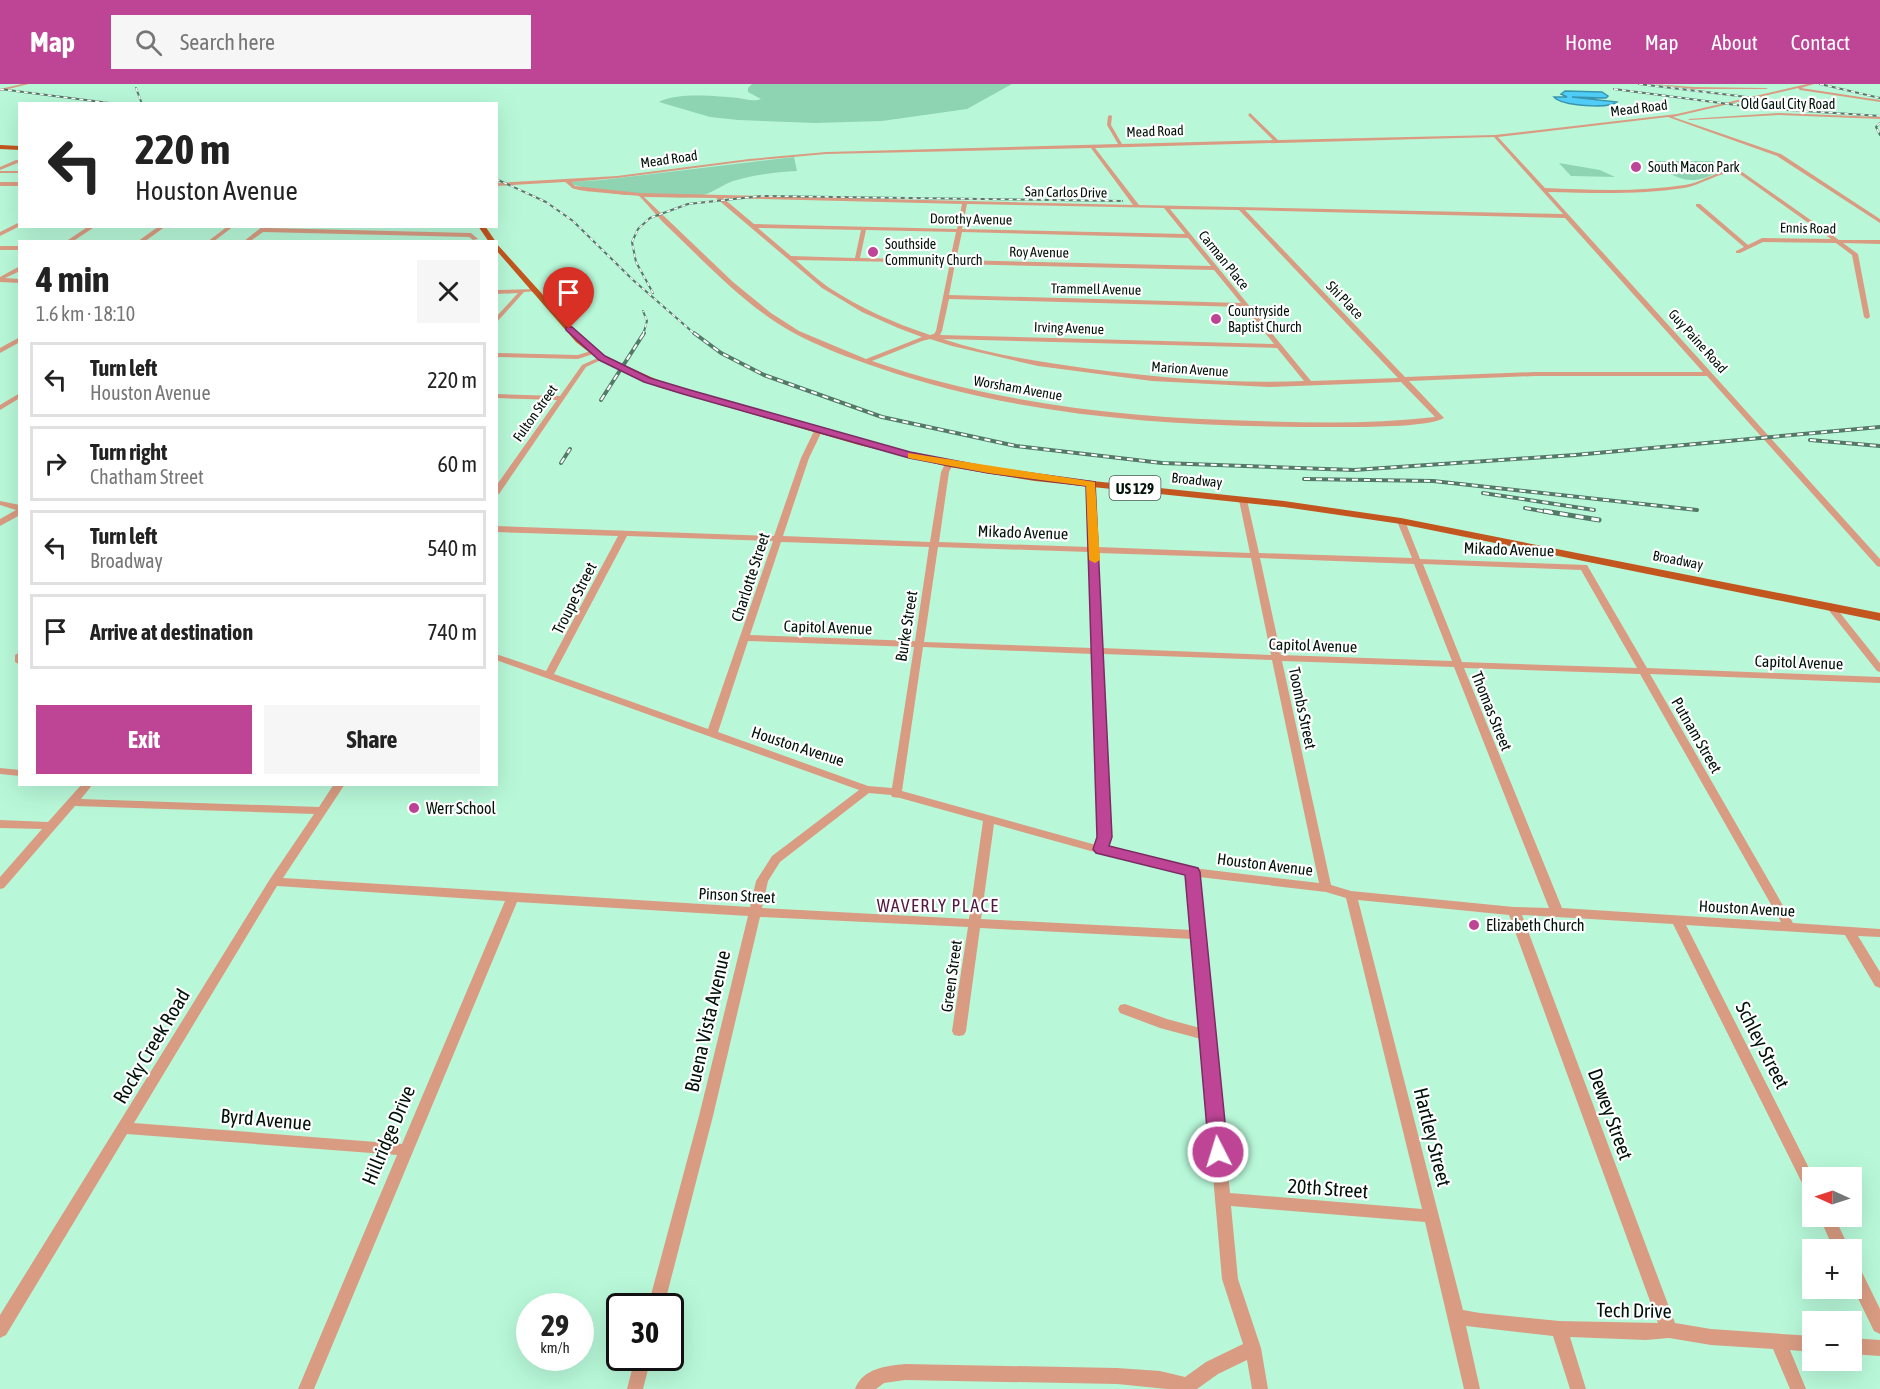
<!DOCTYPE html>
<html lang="en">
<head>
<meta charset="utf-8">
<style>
  body { margin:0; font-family:"Asap Condensed",sans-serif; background:#f6f6f6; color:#222; height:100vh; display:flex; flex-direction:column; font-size:22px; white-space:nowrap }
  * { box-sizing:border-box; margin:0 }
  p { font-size:20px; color:#767676 }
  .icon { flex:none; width:33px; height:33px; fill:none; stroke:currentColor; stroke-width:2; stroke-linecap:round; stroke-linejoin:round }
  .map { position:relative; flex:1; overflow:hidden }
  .sheet { position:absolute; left:18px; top:156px; width:480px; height:546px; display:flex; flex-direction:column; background:#fff; border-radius:0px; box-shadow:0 6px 24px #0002 }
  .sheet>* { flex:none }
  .top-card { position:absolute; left:18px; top:18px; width:480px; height:126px; border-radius:0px; box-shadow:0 6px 24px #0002; background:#fff; color:#222; overflow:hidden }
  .needle { width:39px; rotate:273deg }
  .fabs { position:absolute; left:1802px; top:1083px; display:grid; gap:12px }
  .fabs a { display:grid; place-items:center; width:60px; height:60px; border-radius:0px; background:#fff; box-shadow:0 6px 24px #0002; font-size:30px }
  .speed { position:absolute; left:516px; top:1209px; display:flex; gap:12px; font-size:30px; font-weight:700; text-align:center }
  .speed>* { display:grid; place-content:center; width:78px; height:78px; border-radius:50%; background:#fff; box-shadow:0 6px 24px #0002; line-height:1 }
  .speed small { font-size:15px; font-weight:400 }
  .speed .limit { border:3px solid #111; border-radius:9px; background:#fff; color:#111 }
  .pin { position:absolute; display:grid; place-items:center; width:51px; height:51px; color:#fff; margin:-62px -26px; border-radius:50% 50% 50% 0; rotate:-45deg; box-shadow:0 0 6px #0007 }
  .pin .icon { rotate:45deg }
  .me { position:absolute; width:66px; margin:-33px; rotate:355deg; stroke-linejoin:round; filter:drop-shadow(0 0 4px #0008) }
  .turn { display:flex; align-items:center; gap:21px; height:126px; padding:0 18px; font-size:27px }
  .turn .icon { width:78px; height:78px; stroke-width:2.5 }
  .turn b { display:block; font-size:42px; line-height:51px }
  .round { display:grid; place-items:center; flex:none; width:63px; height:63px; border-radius:0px; background:#f6f6f6 }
  .head { display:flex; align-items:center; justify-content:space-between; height:102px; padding:0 18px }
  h1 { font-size:36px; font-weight:700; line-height:45px }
  .action { display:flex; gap:12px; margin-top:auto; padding:12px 18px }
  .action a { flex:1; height:69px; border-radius:0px; background:#be4496; color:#fff; font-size:24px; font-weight:700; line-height:69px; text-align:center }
  .action a+a { background:#f6f6f6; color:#222 }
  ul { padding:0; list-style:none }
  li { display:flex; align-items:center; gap:18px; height:75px; margin:0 12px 9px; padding:0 6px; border:3px solid #e0e0e0; border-radius:0px }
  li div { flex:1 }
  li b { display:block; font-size:22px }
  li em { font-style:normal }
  header { display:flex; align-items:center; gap:36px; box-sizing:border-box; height:84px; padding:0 30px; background:#be4496; color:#fff }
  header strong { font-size:28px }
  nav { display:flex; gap:33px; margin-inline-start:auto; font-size:21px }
  .search { width:420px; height:54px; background:#f6f6f6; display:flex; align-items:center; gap:15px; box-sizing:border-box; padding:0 21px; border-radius:0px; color:#767676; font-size:22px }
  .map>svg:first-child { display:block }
</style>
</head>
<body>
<header>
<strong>Map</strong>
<div class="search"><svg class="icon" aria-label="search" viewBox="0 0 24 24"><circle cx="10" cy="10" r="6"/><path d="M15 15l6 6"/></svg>Search here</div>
<nav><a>Home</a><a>Map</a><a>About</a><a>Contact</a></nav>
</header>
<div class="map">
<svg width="1880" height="1305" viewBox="0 0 1880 1305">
  <rect width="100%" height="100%" fill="#b8f8d9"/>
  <g fill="#8ed4b2">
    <path d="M752 0H1012L967 25 882 37 815 39 738 36 710 33 659 18C675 8 719 12 738 14 747 15 753 18 761 15L748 8V4Z"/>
    <path d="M794 73 797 87C776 88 754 91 733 97 722 101 711 110 699 112 678 117 585 108 567 98L602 96Z"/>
    <path d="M1651 77H1713L1722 86C1690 104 1678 96 1651 77Z"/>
    <polygon points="1559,79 1600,86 1615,93 1571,92"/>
  </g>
  <path fill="#50cdf6" stroke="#3895af" stroke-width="1.5" d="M1565 7 1602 8 1608 12 1606 14 1572 13 1617 18C1609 25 1562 22 1554 13H1567L1561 10Z"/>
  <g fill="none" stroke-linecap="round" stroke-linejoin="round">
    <g fill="#d99c82" fill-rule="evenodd">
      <polygon points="22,0 29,0 0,7 0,5"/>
      <polygon points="1652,0 1693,3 1766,4 1768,5 1693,5"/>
      <path d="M1807 0H1814L1801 4 1880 16V18L1800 6 1798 4 1673 33 1781 70 1880 135V139L1777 72 1668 33 1498 53 1545 104C1592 106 1639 108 1685 101 1704 98 1719 85 1738 85L1839 156H1880V160L1843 159 1858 170 1870 233 1867 235 1864 233 1852 171 1836 159 1763 158 1740 169H1736V167L1744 163 1696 122V120H1700L1748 161 1762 154 1831 155 1737 88C1718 88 1702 101 1684 104 1639 111 1593 109 1548 108L1880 475V483L1877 482 1707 292H1535L1409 297 1444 334C1427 344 1353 343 1331 343 1179 343 1023 334 879 284 850 274 819 263 792 248 744 221 707 180 668 143 662 138 643 115 639 112 635 111 628 111 624 111 614 109 580 108 572 104 572 104 566 98 565 98L496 102V99L617 92 749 75 826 68 1118 60 1107 41 1108 32 1110 31 1112 32 1111 41 1122 60 1273 56 1248 31 1250 29 1278 56 1495 51 1677 30ZM1494 53 1563 130 1139 121 1095 64ZM1091 64 1133 121 640 109 575 102 571 98 617 94 749 77 826 70ZM644 113 716 114 822 204 862 228 898 244 922 253 866 275 799 247 771 229 733 198ZM723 114 962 120 957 145 754 140ZM967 120 1164 124 1185 150 962 145ZM1170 125 1239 126 1398 294 1311 297ZM1245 126 1565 134 1703 288H1535L1405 293ZM758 144 861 146 855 174 791 172ZM866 146 956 148 950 176 860 174ZM962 148 1188 154 1211 182 956 176ZM796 176 950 179 936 247 934 250 930 251C894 239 860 224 828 203 817 195 806 185 796 176ZM955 180 1214 186 1241 219 949 211ZM949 215 1244 223 1274 260 940 251 942 247ZM930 255 952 262 1038 282 1152 297 1269 303 1401 298 1435 333C1376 340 1316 339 1257 337 1126 334 996 320 872 277L922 257ZM943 255 1277 264 1304 297C1233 300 1161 294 1091 285 1041 278 991 271 943 255Z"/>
      <polygon points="1779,29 1880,33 1880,35 1779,31 1690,36 1688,35"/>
      <polygon points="16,76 20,76 20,78 0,86 0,83"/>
      <rect x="0" y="87" width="20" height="2"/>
      <rect x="0" y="98" width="20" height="4"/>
      <polygon points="20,138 20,142 0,152 0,148"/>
      <polygon points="89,142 96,142 72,158 65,158"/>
      <polygon points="159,142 166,142 144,158 137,158"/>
      <polygon points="228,142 234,142 213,158 207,158"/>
      <polygon points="263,142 268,142 267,144 471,149 478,155 473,156 469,153 263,148 249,158 243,158"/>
      <rect x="0" y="162" width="20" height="4"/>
      <polygon points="20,182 20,187 5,194 20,195 20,199 0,198 0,193"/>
      <polygon points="538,205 538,207 524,208 496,239 496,233 518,209 496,210 496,206"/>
      <polygon points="20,253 20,258 0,269 0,264"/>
      <polygon points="594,266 597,268 596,269 578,275 496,273 496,269 578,271"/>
      <polygon points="600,273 605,274 586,283 499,410 496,410 496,402 557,316 496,314 496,310 560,312 582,281"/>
      <polygon points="20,309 20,314 0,326 0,321"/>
      <path d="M815 345 822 347 809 374 783 452 930 458 941 388 946 378H949L953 380 949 388 939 458 1089 463 1087 400 1091 398 1095 400 1098 463 1250 469 1239 416 1243 414 1247 416 1259 469 1412 474 1397 437 1401 434 1405 437 1420 475 1587 481 1647 584 1880 593V599L1650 590 1793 839 1880 845V853L1858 852 1880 888V904L1875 902 1845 851 1686 841 1814 1094H1812V1110L1807 1109 1673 840 1522 831 1675 1239 1711 1245 1812 1252V1268L1790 1266 1806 1305H1790L1773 1265 1711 1261 1669 1254 1646 1256 1570 1253 1586 1305H1570L1553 1252 1466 1242 1480 1305H1464L1425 1138 1231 1122 1238 1195 1261 1264 1268 1305H1252L1247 1276 1218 1290 1197 1305H1167L1117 1300 905 1296 884 1299 876 1305H855C863 1284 886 1282 905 1280L1117 1284 1160 1287 1185 1293 1206 1278 1243 1260 1222 1195 1201 955 1160 944 1120 929 1118 925 1120 921 1125 920 1167 935 1200 944 1193 855 980 844 966 947 964 951 959 952 954 951 952 947 968 843 760 833 713 1032 664 1222H648L699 1032 748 832 517 818 314 1305H298L397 1071 127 1050 6 1251 0 1254V1231L270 795 314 730 75 722 4 804 0 805V793L42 745 0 744V736L48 738 82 700H93L81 715 319 723 334 700H345L283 794 750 823 756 797 772 772 859 706 496 576V570L546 587 618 452 496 448V442L774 452 801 374ZM627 452 773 457 708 645 554 590ZM781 458 929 463 915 557 750 551ZM938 463 1089 468 1092 564 924 558ZM1098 469 1251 474 1271 571 1102 564ZM1260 474 1414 480 1452 577 1281 571ZM1423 480 1581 486 1637 584 1462 578ZM748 557 914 563 892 704 868 702 718 648ZM923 563 1092 570 1098 753 1096 761 902 707ZM1102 570 1272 576 1319 799 1193 784 1107 764 1110 753ZM1282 577 1454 583 1549 824 1514 823 1351 807 1331 801ZM1464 584 1640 590 1781 838 1562 824ZM869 709 891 711 892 713 900 714 983 737 969 835 762 824 768 797 780 778ZM994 740 1116 774 1187 791 1192 846 981 835ZM1199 793 1326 808 1346 814 1422 1125 1230 1109ZM277 802 505 817 402 1060 134 1039ZM1358 816 1509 831 1658 1239 1559 1237 1480 1229 1463 1226Z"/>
      <polygon points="0,417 20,421 20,431 0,442 0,435 16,426 0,421"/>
      <polygon points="1830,519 1833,520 1880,579 1880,588 1877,587 1827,524 1825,522 1827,520"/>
      <polygon points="20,568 20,581 15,578 15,571"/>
      <polygon points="0,684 20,686 20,692 0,690"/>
      <polygon points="1819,1132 1834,1132 1850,1166 1834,1166"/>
      <polygon points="1851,1176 1857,1178 1880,1225 1880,1250 1874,1247 1851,1200"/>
      <polygon points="1851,1254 1880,1256 1880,1272 1851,1270"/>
      <polygon points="635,1274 651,1274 643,1305 627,1305"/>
    </g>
    <g fill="#c3551e" fill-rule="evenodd">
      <polygon points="0,61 20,62 20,66 0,65"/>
      <polygon points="478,142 485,142 496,158 489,158"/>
      <polygon points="496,159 582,254 605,272 664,299 865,357 949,377 1035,391 1284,417 1401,434 1880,529 1880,537 1401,440 1284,423 1035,397 949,383 859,361 658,303 599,276 576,258 496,166"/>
    </g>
    <defs>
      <g id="rail-far2">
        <polyline points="1639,0 1755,14"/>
        <polyline points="1820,0 1880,14"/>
        <polyline points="136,4 142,20"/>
        <polyline points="0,5 117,20"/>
        <polyline points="1614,5 1759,24 1880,32"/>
        <polyline points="1880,39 1876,43 1880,51"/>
        <polyline points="496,95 546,118 573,137 633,196 696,251"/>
        <polyline points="653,209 636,178 632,158 638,145 650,134 688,120 762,112 1122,117"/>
        <polyline points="643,251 647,237 643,227"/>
      </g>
      <g id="rail-far1">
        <polyline points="694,249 721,269 764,291 882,333 1016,362 1162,379 1354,386 1575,371 1880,343"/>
        <polyline points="601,316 644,249"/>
        <polyline points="1810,356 1880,362"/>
        <polyline points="561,379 570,365"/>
        <polyline points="1304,395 1433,397 1697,426"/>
        <polyline points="1483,409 1594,426"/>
        <polyline points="1525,424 1553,429"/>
      </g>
      <polyline id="rail" points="1544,427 1599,436"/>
    </defs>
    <use href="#rail-far2" stroke="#537a67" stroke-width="2"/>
    <use href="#rail-far1" stroke="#537a67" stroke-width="4"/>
    <use href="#rail" stroke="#537a67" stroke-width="5"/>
    <use href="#rail-far2" stroke="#fff" stroke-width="1.5" stroke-dasharray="4" stroke-linecap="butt"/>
    <use href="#rail-far1" stroke="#fff" stroke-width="2" stroke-dasharray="6" stroke-linecap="butt"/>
    <use href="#rail" stroke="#fff" stroke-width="3" stroke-dasharray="8" stroke-linecap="butt"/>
  </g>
  <polygon fill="#be4496" stroke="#7c2c62" stroke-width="1.5" points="566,243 572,243 605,272 650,294 690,306 910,368 988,383 1095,398 1112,753 1109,762 1198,784 1200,788 1228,1068 1225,1074 1218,1076 1211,1074 1209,1068 1185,791 1096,769 1093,765 1097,753 1086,402 988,389 909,374 683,310 644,298 599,276 566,246"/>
  <polygon fill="#f59e0b" points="908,369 1095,398 1100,476 1095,479 1089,476 1086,402 988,389 908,374"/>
  <g fill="#be4496" stroke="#fff" stroke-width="2">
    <circle cx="1636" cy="83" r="6"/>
    <circle cx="873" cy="168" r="6"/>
    <circle cx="1216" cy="235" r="6"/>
    <circle cx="414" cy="724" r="6"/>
    <circle cx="1474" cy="841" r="6"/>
  </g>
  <g text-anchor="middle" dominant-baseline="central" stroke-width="4.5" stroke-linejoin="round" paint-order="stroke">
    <g font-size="14" fill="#001209" stroke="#fff">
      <text x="1788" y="20">Old Gaul City Road</text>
      <text transform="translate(1639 24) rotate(-7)">Mead Road</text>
      <text transform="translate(1155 47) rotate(-2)">Mead Road</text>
      <text transform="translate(669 75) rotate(-8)">Mead Road</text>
      <text transform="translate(1066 108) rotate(1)">San Carlos Drive</text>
      <text transform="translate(971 135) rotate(1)">Dorothy Avenue</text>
      <text transform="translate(1808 144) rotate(1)">Ennis Road</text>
      <text transform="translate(1039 168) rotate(1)">Roy Avenue</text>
      <text transform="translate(1224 176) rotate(51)">Carman Place</text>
      <text transform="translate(1096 205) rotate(1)">Trammell Avenue</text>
      <text transform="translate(1345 216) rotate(46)">Shi Place</text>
      <text transform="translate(1069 244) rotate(2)">Irving Avenue</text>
      <text transform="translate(1698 257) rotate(48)">Guy Paine Road</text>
      <text transform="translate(1190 285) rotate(4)">Marion Avenue</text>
      <text transform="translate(1018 304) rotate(10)">Worsham Avenue</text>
      <text transform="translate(535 329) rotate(-55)">Fulton Street</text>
      <text transform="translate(1197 396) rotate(6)">Broadway</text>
      <text transform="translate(1678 476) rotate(11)">Broadway</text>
    </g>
    <g font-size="14" fill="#001209" stroke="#fff" text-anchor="start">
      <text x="1648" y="83">South Macon Park</text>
      <text x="885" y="160">Southside<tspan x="885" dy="16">Community Church</tspan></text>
      <text x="1228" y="227">Countryside<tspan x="1228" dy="16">Baptist Church</tspan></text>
    </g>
    <rect fill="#fff" stroke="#4c5953" stroke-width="1.5" x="1109.5" y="392" width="51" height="24" rx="4.5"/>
    <g font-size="15" font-weight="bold" fill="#001209">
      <text x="1135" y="404">US 129</text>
    </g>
    <g font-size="16" fill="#001209" stroke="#fff">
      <text transform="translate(1023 448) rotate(2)">Mikado Avenue</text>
      <text transform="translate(1509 465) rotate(2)">Mikado Avenue</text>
      <text transform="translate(750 493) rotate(-72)">Charlotte Street</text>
      <text transform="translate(574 514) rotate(-63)">Troupe Street</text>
      <text transform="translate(906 542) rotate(-81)">Burke Street</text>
      <text transform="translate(828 543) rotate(2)">Capitol Avenue</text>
      <text transform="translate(1313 561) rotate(2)">Capitol Avenue</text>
      <text transform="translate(1799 578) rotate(2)">Capitol Avenue</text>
      <text transform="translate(1303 624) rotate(78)">Toombs Street</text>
      <text transform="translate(1492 627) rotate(68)">Thomas Street</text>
      <text transform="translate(1697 651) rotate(60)">Putnam Street</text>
      <text transform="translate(798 662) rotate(18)">Houston Avenue</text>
      <text transform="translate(1265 780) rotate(7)">Houston Avenue</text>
      <text transform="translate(737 811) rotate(3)">Pinson Street</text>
      <text transform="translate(1747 824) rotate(3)">Houston Avenue</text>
      <text transform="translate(951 892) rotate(-82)">Green Street</text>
    </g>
    <g font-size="16" fill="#001209" stroke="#fff" text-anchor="start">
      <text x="426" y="724">Werr School</text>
      <text x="1486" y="841">Elizabeth Church</text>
    </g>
    <g font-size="18" letter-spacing="1.5" fill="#531840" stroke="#fff">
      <text x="938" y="821">WAVERLY PLACE</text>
    </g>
    <g font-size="20" fill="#001209" stroke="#fff">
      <text transform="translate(707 937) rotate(-77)">Buena Vista Avenue</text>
      <text transform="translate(1763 961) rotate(63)">Schley Street</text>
      <text transform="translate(151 962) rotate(-59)">Rocky Creek Road</text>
      <text transform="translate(1611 1030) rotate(70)">Dewey Street</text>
      <text transform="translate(266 1035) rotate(5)">Byrd Avenue</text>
      <text transform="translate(388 1051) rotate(-67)">Hillridge Drive</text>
      <text transform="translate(1433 1053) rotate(76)">Hartley Street</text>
      <text transform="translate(1328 1104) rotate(4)">20th Street</text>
      <text transform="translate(1634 1226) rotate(1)">Tech Drive</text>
    </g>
  </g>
</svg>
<div class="fabs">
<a><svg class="needle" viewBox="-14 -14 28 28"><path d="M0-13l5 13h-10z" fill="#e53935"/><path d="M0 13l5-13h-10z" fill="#767676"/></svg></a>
<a>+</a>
<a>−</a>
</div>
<div class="speed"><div>29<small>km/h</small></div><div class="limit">30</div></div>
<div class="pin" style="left:569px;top:245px;background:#d93025"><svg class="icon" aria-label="arrive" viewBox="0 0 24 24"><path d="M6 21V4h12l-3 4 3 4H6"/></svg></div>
<svg class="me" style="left:1218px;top:1068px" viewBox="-20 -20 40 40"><circle r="17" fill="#be4496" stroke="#fff" stroke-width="3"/><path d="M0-11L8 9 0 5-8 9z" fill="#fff"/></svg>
<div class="top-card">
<div class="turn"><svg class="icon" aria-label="left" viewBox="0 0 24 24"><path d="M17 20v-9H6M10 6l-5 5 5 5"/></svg><div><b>220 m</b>Houston Avenue</div></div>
</div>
<section class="sheet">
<div class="head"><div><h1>4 min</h1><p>1.6 km · 18:10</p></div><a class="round"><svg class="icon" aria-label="close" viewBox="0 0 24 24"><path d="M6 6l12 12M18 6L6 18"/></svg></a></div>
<ul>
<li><svg class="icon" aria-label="left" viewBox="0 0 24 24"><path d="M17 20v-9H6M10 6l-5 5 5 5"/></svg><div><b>Turn left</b><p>Houston Avenue</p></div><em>220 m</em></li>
<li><svg class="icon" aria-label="right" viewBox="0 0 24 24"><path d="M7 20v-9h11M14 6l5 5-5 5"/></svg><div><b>Turn right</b><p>Chatham Street</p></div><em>60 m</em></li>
<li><svg class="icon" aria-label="left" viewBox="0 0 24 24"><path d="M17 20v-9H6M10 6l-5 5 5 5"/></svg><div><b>Turn left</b><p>Broadway</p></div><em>540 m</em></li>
<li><svg class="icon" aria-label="arrive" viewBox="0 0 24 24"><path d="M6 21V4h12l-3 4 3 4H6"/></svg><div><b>Arrive at destination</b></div><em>740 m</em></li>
</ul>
<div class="action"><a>Exit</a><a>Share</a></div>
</section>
</div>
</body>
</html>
